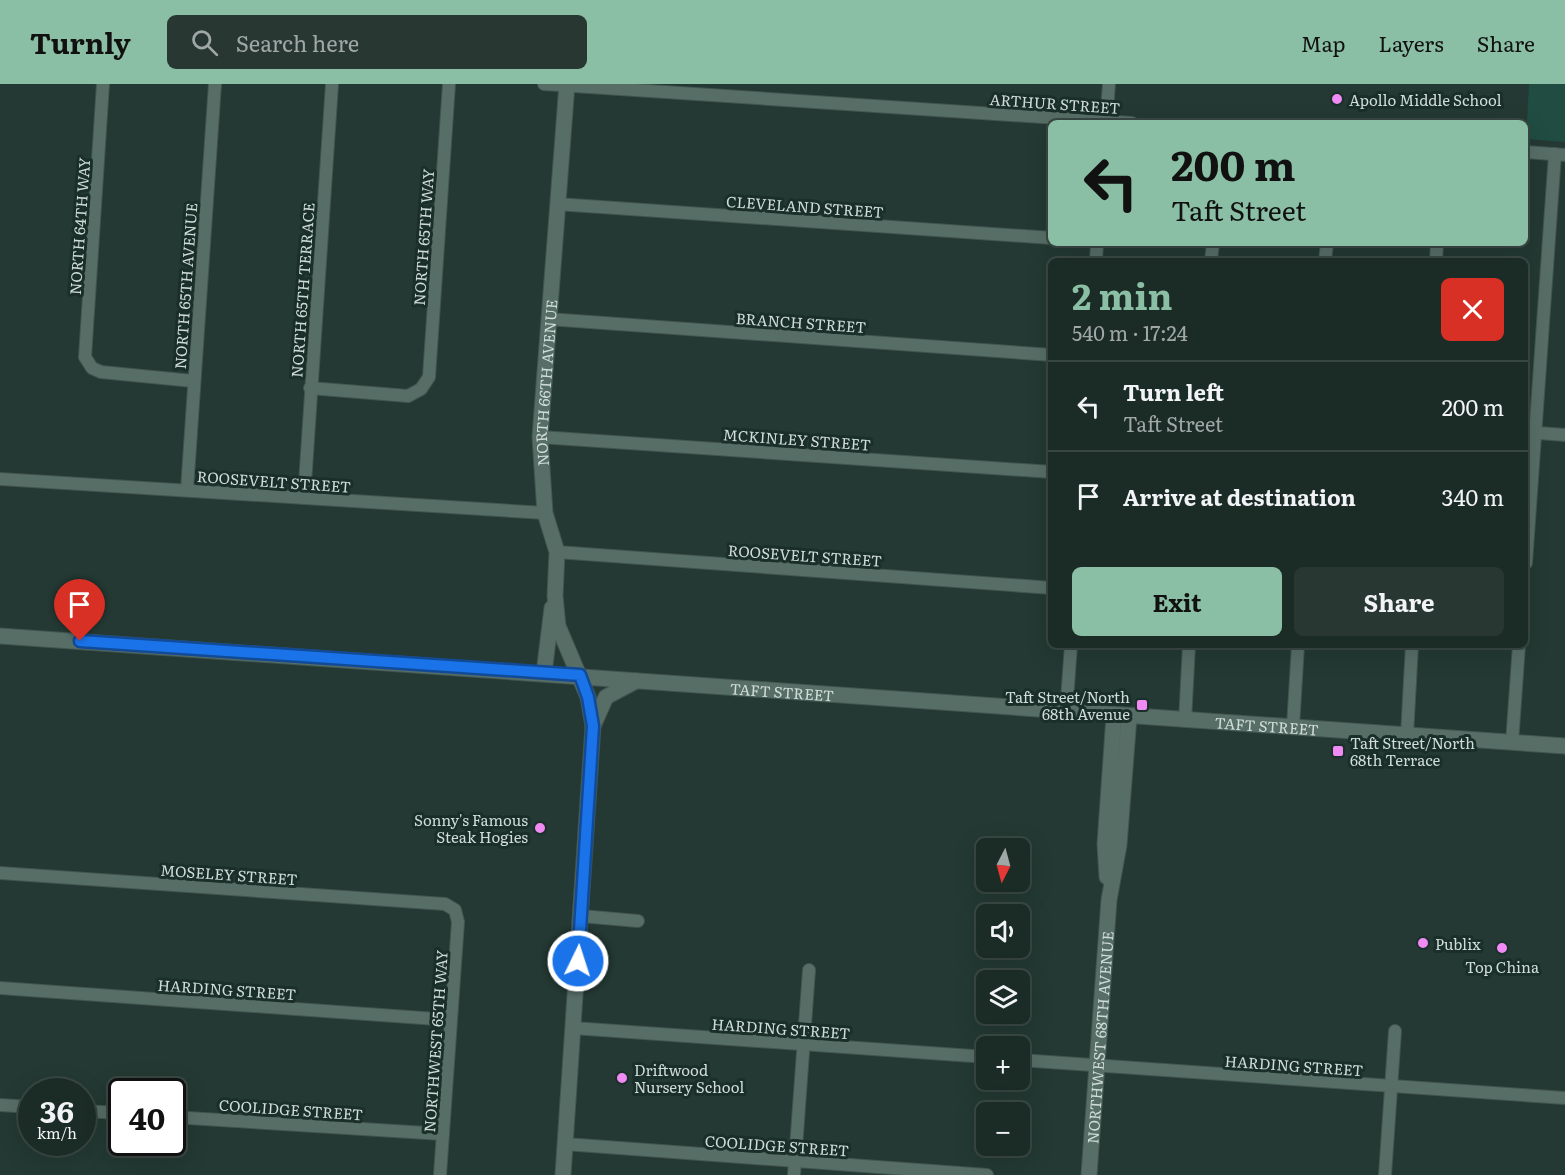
<!DOCTYPE html>
<html lang="en">
<head>
<meta charset="utf-8">
<style>
  body { margin:0; font-family:Literata,serif; background:#283732; color:#f1f3f6; height:100vh; display:flex; flex-direction:column; font-size:22px; white-space:nowrap }
  * { box-sizing:border-box; margin:0 }
  p { font-size:20px; color:#a0a7a7 }
  .icon { flex:none; width:33px; height:33px; fill:none; stroke:currentColor; stroke-width:2; stroke-linecap:round; stroke-linejoin:round }
  .map { position:relative; flex:1; overflow:hidden }
  .details { position:absolute; left:1048px; top:174px; width:480px; height:390px; display:flex; flex-direction:column; background:#1b2b26; border-radius:9px; box-shadow:0 6px 24px #0002,0 0 0 2px #394743 }
  .details>* { flex:none }
  .top-card { position:absolute; left:1048px; top:36px; width:480px; height:126px; border-radius:9px; box-shadow:0 6px 24px #0002,0 0 0 2px #394743; background:#8abfa5; color:#111; overflow:hidden }
  .needle { width:39px; rotate:186deg }
  .tools { position:absolute; left:976px; top:754px; display:grid; gap:12px }
  .tools a { display:grid; place-items:center; width:54px; height:54px; border-radius:9px; background:#1b2b26; box-shadow:0 6px 24px #0002,0 0 0 2px #394743; font-size:30px }
  .speed { position:absolute; left:18px; top:994px; display:flex; gap:12px; font-size:30px; font-weight:700; text-align:center }
  .speed>* { display:grid; place-content:center; width:78px; height:78px; border-radius:50%; background:#1b2b26; box-shadow:0 6px 24px #0002,0 0 0 2px #394743; line-height:1 }
  .speed small { font-size:15px; font-weight:400 }
  .speed .limit { border:3px solid #111; border-radius:9px; background:#fff; color:#111 }
  .pin { position:absolute; display:grid; place-items:center; width:51px; height:51px; color:#fff; margin:-62px -26px; border-radius:50% 50% 50% 0; rotate:-45deg; box-shadow:0 0 6px #0007 }
  .pin .icon { rotate:45deg }
  .me { position:absolute; width:66px; margin:-33px; rotate:4deg; stroke-linejoin:round; filter:drop-shadow(0 0 4px #0008) }
  .turn { display:flex; align-items:center; gap:21px; height:126px; padding:0 24px; font-size:27px }
  .turn .icon { width:78px; height:78px; stroke-width:2.5 }
  .turn b { display:block; font-size:42px; line-height:51px }
  .round { display:grid; place-items:center; flex:none; width:63px; height:63px; border-radius:9px; background:#283732 }
  .headline { display:flex; align-items:center; justify-content:space-between; height:102px; padding:0 24px }
  h1 { font-size:36px; font-weight:700; line-height:45px; color:#8abfa5 }
  .action { display:flex; gap:12px; margin-top:auto; padding:12px 24px }
  .action a { flex:1; height:69px; border-radius:9px; background:#8abfa5; color:#111; font-size:24px; font-weight:700; line-height:69px; text-align:center }
  .action a+a { background:#283732; color:#f1f3f6 }
  ul { padding:0; list-style:none }
  li { display:flex; align-items:center; gap:18px; height:90px; padding:0 24px; border-top:2px solid #394743 }
  li div { flex:1 }
  li b { display:block; font-size:22px }
  li em { font-style:normal }
  header { display:flex; align-items:center; gap:36px; box-sizing:border-box; height:84px; padding:0 30px; background:#8abfa5; color:#111 }
  header strong { font-size:28px }
  nav { display:flex; gap:33px; margin-inline-start:auto; font-size:21px }
  .search { width:420px; height:54px; background:#283732; display:flex; align-items:center; gap:15px; box-sizing:border-box; padding:0 21px; border-radius:9px; color:#a0a7a7; font-size:22px }
  .map>svg:first-child { display:block }
</style>
</head>
<body>
<header>
<strong>Turnly</strong>
<div class="search"><svg class="icon" aria-label="search" viewBox="0 0 24 24"><circle cx="10" cy="10" r="6"/><path d="M15 15l6 6"/></svg>Search here</div>
<nav><a>Map</a><a>Layers</a><a>Share</a></nav>
</header>
<div class="map">
<svg width="1565" height="1091" viewBox="0 0 1565 1091">
  <rect width="100%" height="100%" fill="#243933"/>
  <polygon fill="#204c41" points="1529,0 1565,0 1565,58 1526,55"/>
  <g fill="none" stroke-linecap="round" stroke-linejoin="round">
    <defs>
      <g id="minor">
        <polyline points="103,0 85,273 92,284 101,288 193,297"/>
        <polyline points="544,0 1132,39"/>
        <polyline points="1106,39 1109,0"/>
        <polyline points="1526,68 1565,71"/>
        <polyline points="557,120 1052,154"/>
        <polyline points="1096,177 1097,159"/>
        <polyline points="1211,177 1213,159"/>
        <polyline points="1325,177 1327,159"/>
        <polyline points="1436,177 1437,159"/>
        <polyline points="548,235 1052,271"/>
        <polyline points="310,304 408,312 421,305 429,293 449,0"/>
        <polyline points="1526,348 1565,351"/>
        <polyline points="540,353 1052,388"/>
        <polyline points="0,395 545,429"/>
        <polyline points="187,406 215,0"/>
        <polyline points="304,414 332,0"/>
        <polyline points="557,468 1052,504"/>
        <polyline points="1526,479 1555,70"/>
        <polyline points="1066,629 1071,561"/>
        <polyline points="1185,637 1189,561"/>
        <polyline points="1293,643 1298,561"/>
        <polyline points="1407,651 1412,561"/>
        <polyline points="1512,659 1519,561"/>
        <polyline points="0,789 445,820 455,826 458,838 440,1091"/>
        <polyline points="581,832 638,837"/>
        <polyline points="0,904 451,936"/>
        <polyline points="573,944 987,973"/>
        <polyline points="1020,976 1565,1014"/>
        <polyline points="0,1021 32,1023"/>
        <polyline points="82,1027 122,1029"/>
        <polyline points="172,1033 443,1050"/>
        <polyline points="565,1060 987,1091"/>
        <polyline points="794,1091 809,886"/>
        <polyline points="1385,1091 1395,947"/>
      </g>
      <g id="tertiary">
        <path id="s1" d="M0 552 1565 662"/>
        <polyline points="544,589 552,524"/>
        <polyline points="593,642 606,613 636,597"/>
        <polyline points="1107,793 1105,760 1114,632"/>
        <path id="s2" d="M563 1091 593 642 588 613 558 542 555 512 557 468 545 429 540 353 567 0"/>
        <path id="s3" d="M1089 1091 1109 816 1119 761 1129 633"/>
      </g>
    </defs>
    <use href="#minor" stroke="#425550" stroke-width="14"/>
    <use href="#tertiary" stroke="#425550" stroke-width="17"/>
    <use href="#minor" stroke="#576e67" stroke-width="12"/>
    <use href="#tertiary" stroke="#576e67" stroke-width="15"/>
  </g>
  <g fill="none" stroke-linecap="round" stroke-linejoin="round">
    <defs>
      <polyline id="route" points="80,557 580,591 588,613 593,642 578,877"/>
    </defs>
    <use href="#route" stroke="#114b97" stroke-width="15"/>
    <use href="#route" stroke="#1a73e8" stroke-width="10"/>
  </g>
  <g fill="#f08bf5" stroke="#1a2f29" stroke-width="2">
    <circle cx="1337" cy="15" r="6"/>
    <rect x="1136" y="615" width="12" height="12" rx="3"/>
    <rect x="1332" y="661" width="12" height="12" rx="3"/>
    <circle cx="540" cy="744" r="6"/>
    <circle cx="1423" cy="859" r="6"/>
    <circle cx="1502" cy="864" r="6"/>
    <circle cx="622" cy="994" r="6"/>
  </g>
  <g text-anchor="middle" dominant-baseline="central" stroke-width="6" stroke-linejoin="round" paint-order="stroke">
    <g font-size="15" fill="#d0dcd8" stroke="#1a2f29" text-anchor="start">
      <text x="1349" y="15">Apollo Middle School</text>
      <text x="1130" y="612" text-anchor="end">Taft Street/North<tspan x="1130" dy="17">68th Avenue</tspan></text>
      <text x="1350" y="658">Taft Street/North<tspan x="1350" dy="17">68th Terrace</tspan></text>
      <text x="528" y="735" text-anchor="end">Sonny's Famous<tspan x="528" dy="17">Steak Hogies</tspan></text>
      <text x="1435" y="859">Publix</text>
      <text x="1502" y="882" text-anchor="middle">Top China</text>
      <text x="634" y="985">Driftwood<tspan x="634" dy="17">Nursery School</tspan></text>
    </g>
    <g font-size="15" fill="#d0dcd8" stroke="#1a2f29">
      <text transform="translate(1055 19) rotate(4)">ARTHUR STREET</text>
      <text transform="translate(805 122) rotate(4)">CLEVELAND STREET</text>
      <text transform="translate(79 142) rotate(-86)">NORTH 64TH WAY</text>
      <text transform="translate(423 153) rotate(-86)">NORTH 65TH WAY</text>
      <text transform="translate(185 202) rotate(-86)">NORTH 65TH AVENUE</text>
      <text transform="translate(302 206) rotate(-86)">NORTH 65TH TERRACE</text>
      <text transform="translate(801 238) rotate(4)">BRANCH STREET</text>
      <text stroke="none"><textPath href="#s2" startOffset="802">NORTH 66TH AVENUE</textPath></text>
      <text transform="translate(797 355) rotate(4)">MCKINLEY STREET</text>
      <text transform="translate(274 397) rotate(4)">ROOSEVELT STREET</text>
      <text transform="translate(805 471) rotate(4)">ROOSEVELT STREET</text>
      <text stroke="none"><textPath href="#s1" startOffset="784">TAFT STREET</textPath></text>
      <text stroke="none"><textPath href="#s1" startOffset="1270">TAFT STREET</textPath></text>
      <text transform="translate(229 790) rotate(4)">MOSELEY STREET</text>
      <text transform="translate(227 905) rotate(4)">HARDING STREET</text>
      <text transform="translate(781 944) rotate(4)">HARDING STREET</text>
      <text stroke="none"><textPath href="#s3" startOffset="138">NORTHWEST 68TH AVENUE</textPath></text>
      <text transform="translate(435 957) rotate(-86)">NORTHWEST 65TH WAY</text>
      <text transform="translate(1294 981) rotate(4)">HARDING STREET</text>
      <text transform="translate(291 1025) rotate(4)">COOLIDGE STREET</text>
      <text transform="translate(777 1061) rotate(4)">COOLIDGE STREET</text>
    </g>
  </g>
</svg>
<div class="tools">
<a><svg class="needle" viewBox="-14 -14 28 28"><path d="M0-13l5 13h-10z" fill="#e53935"/><path d="M0 13l5-13h-10z" fill="#a0a7a7"/></svg></a>
<a><svg class="icon" aria-label="sound" viewBox="0 0 24 24"><path d="M4 9h4l5-4v14l-5-4H4zM17 9q2 3 0 6"/></svg></a>
<a><svg class="icon" aria-label="layers" viewBox="0 0 24 24"><path d="M12 4l9 5-9 5-9-5zM3 14l9 5 9-5"/></svg></a>
<a>+</a>
<a>−</a>
</div>
<div class="speed"><div>36<small>km/h</small></div><div class="limit">40</div></div>
<div class="pin" style="left:80px;top:557px;background:#d93025"><svg class="icon" aria-label="arrive" viewBox="0 0 24 24"><path d="M6 21V4h12l-3 4 3 4H6"/></svg></div>
<svg class="me" style="left:578px;top:877px" viewBox="-20 -20 40 40"><circle r="17" fill="#1a73e8" stroke="#fff" stroke-width="3"/><path d="M0-11L8 9 0 5-8 9z" fill="#fff"/></svg>
<div class="top-card">
<div class="turn"><svg class="icon" aria-label="left" viewBox="0 0 24 24"><path d="M17 20v-9H6M10 6l-5 5 5 5"/></svg><div><b>200 m</b>Taft Street</div></div>
</div>
<section class="details">
<div class="headline"><div><h1>2 min</h1><p>540 m · 17:24</p></div><a class="round" style="background:#d93025;color:#fff"><svg class="icon" aria-label="close" viewBox="0 0 24 24"><path d="M6 6l12 12M18 6L6 18"/></svg></a></div>
<ul>
<li><svg class="icon" aria-label="left" viewBox="0 0 24 24"><path d="M17 20v-9H6M10 6l-5 5 5 5"/></svg><div><b>Turn left</b><p>Taft Street</p></div><em>200 m</em></li>
<li><svg class="icon" aria-label="arrive" viewBox="0 0 24 24"><path d="M6 21V4h12l-3 4 3 4H6"/></svg><div><b>Arrive at destination</b></div><em>340 m</em></li>
</ul>
<div class="action"><a>Exit</a><a>Share</a></div>
</section>
</div>
</body>
</html>
